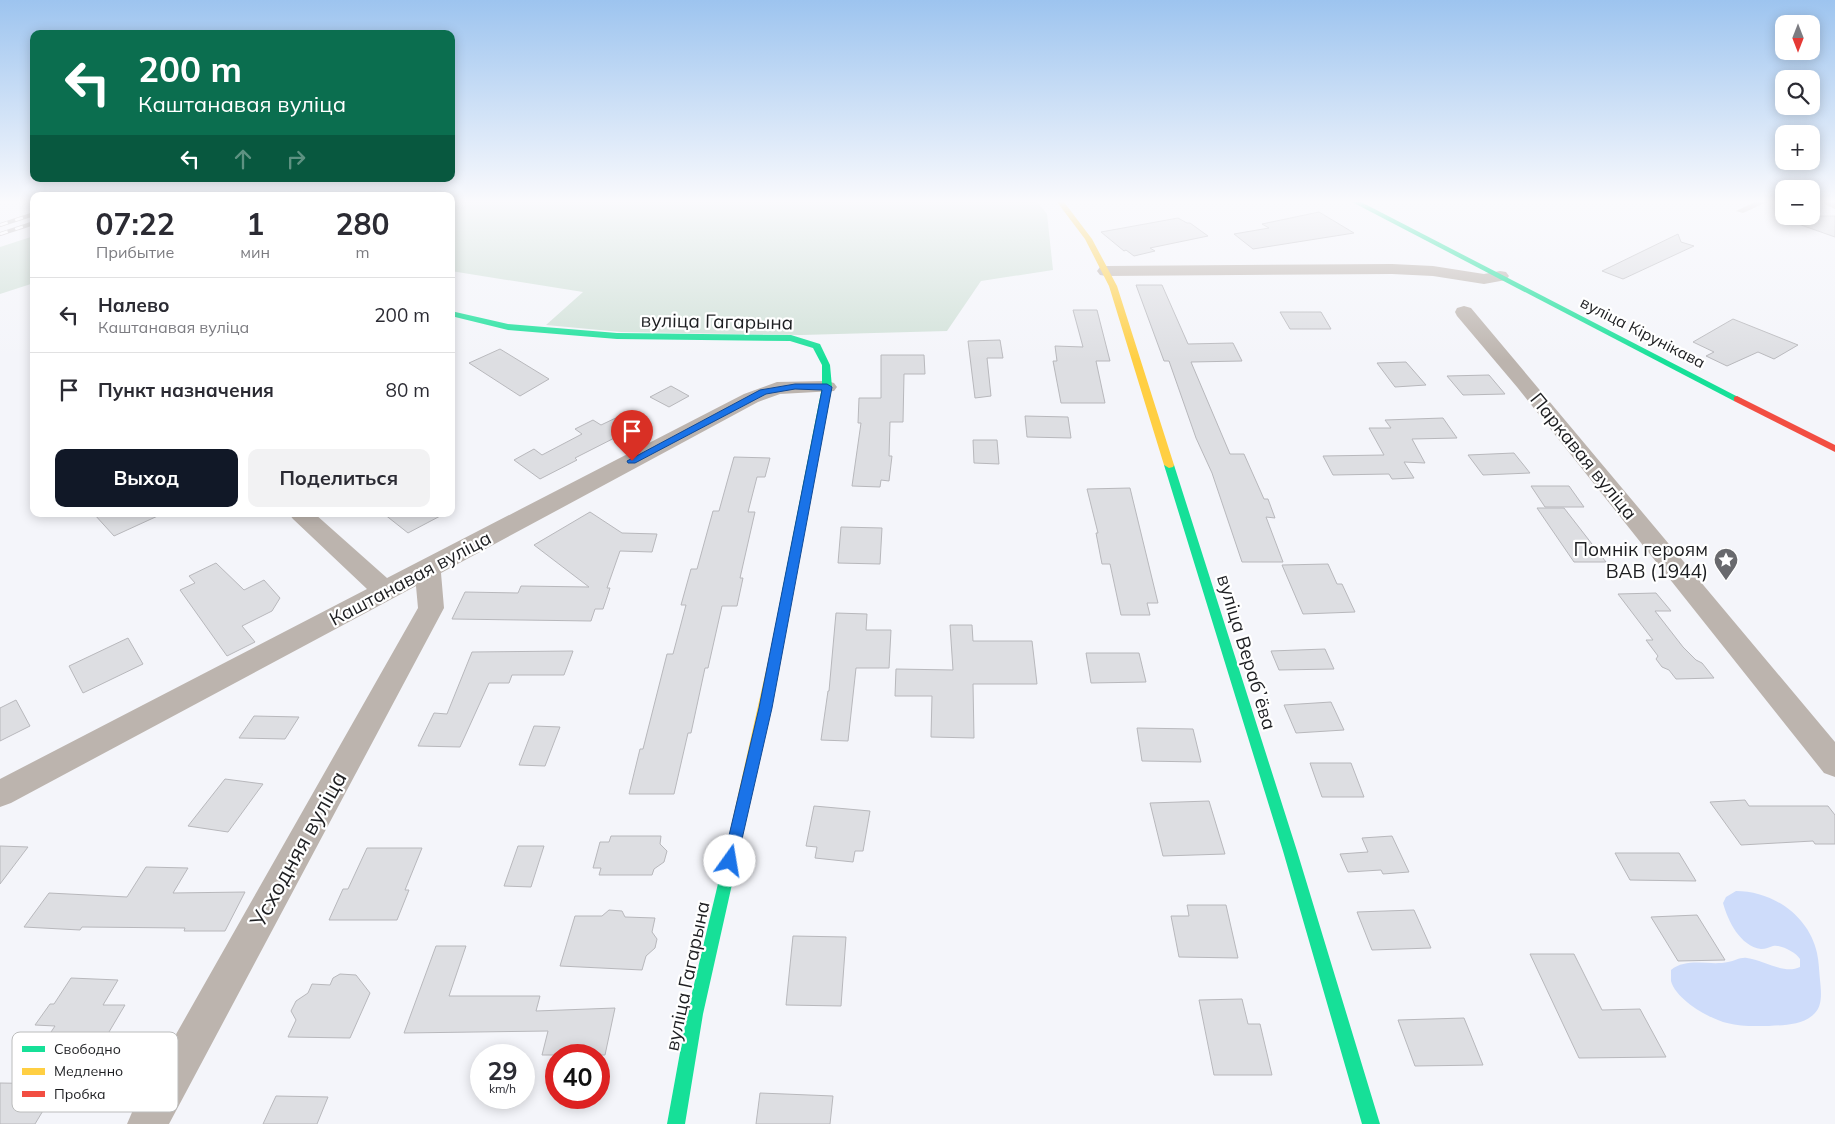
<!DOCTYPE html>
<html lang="ru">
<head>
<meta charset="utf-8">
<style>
  body { margin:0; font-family:Mulish,sans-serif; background:#f2f2f3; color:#2b2b33; height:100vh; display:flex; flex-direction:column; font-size:19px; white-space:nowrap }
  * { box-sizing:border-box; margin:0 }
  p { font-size:16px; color:#7c7c81 }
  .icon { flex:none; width:28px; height:28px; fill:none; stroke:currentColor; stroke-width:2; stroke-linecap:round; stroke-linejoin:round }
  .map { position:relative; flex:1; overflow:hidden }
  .drawer { position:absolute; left:30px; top:192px; width:425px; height:325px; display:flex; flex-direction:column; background:#fff; border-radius:10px; box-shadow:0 2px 12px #0003 }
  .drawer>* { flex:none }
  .guide { position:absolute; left:30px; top:30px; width:425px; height:152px; border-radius:10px; box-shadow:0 2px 12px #0003; background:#0b6e4f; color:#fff; overflow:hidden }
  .needle { width:32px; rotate:180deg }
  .fabs { position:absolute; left:1775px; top:15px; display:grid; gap:10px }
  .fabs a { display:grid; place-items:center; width:45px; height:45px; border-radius:10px; background:#fff; box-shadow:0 2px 12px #0003; font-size:25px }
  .speed { position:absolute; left:470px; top:1044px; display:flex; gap:10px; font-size:25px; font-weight:700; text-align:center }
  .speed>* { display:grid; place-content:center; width:65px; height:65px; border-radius:50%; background:#fff; box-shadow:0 2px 12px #0003; line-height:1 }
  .speed small { font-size:12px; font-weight:400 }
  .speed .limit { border:8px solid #d22; background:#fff; color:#111 }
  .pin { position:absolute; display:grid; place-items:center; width:42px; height:42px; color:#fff; margin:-51px -21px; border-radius:50% 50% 50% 0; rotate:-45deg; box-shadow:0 0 5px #0007 }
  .pin .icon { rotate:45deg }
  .me { position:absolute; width:55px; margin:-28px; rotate:13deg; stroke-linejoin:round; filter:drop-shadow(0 0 4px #0008) }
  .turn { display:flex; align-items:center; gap:18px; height:105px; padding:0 25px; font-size:22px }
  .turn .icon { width:65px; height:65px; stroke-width:2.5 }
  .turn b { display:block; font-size:35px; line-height:42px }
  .lanes { display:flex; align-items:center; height:48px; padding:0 25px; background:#0003; justify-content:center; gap:25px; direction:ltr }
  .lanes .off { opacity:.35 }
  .eta { display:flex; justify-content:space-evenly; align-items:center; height:85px; text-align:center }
  .eta b { font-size:30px; font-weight:700; line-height:35px }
  .action { display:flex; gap:10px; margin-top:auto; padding:10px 25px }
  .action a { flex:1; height:58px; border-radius:10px; background:#111827; color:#fff; font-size:20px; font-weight:700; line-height:58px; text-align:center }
  .action a+a { background:#f2f2f3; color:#2b2b33 }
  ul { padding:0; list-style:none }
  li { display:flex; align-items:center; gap:15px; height:75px; padding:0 25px; border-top:1px solid #e1e1e2 }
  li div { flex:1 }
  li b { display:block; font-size:19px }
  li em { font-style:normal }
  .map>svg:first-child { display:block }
</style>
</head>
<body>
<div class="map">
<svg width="1835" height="1124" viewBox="0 0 1835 1124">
  <rect width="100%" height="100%" fill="#f4f5fa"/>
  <g fill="#d1e1d8">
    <polygon points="451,202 1037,202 1047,214 1053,270 981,281 947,331 801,335 621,332 546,325 583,292 451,271"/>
    <polygon points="34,236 34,283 0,294 0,247"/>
  </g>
  <path fill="#cedcfa" d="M1736 891C1773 891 1809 916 1817 953 1819 962 1819 971 1820 980 1821 990 1823 1005 1815 1013 1804 1025 1785 1025 1769 1026 1756 1026 1741 1027 1727 1023 1710 1019 1676 1000 1671 981 1671 978 1671 973 1671 970 1687 957 1710 966 1728 962 1735 961 1740 957 1747 958 1764 960 1784 975 1800 967V959C1796 952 1780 944 1773 946 1769 947 1766 949 1761 949 1740 946 1728 921 1723 903L1726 897Z"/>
  <g fill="#dddee2" stroke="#b8b8bc">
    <polygon points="1319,212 1354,233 1253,249 1234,234 1269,228 1262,224"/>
    <polygon points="1784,216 1835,216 1835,237 1784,219"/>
    <polygon points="1178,218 1187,223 1190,223 1208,236 1150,248 1155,251 1134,256 1126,250 1124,251 1101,232"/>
    <polygon points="1678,234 1681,242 1694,246 1623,279 1602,271"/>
    <polygon points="1136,285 1162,285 1188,344 1233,343 1242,361 1191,362 1230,454 1244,454 1264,499 1268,499 1275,518 1266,517 1283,562 1242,562 1212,473 1196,438 1169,361 1164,361"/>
    <polygon points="1073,310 1097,310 1110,361 1096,361 1105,403 1061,403 1053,361 1057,361 1055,346 1083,347"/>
    <polygon points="1280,312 1321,312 1331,329 1290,329"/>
    <polygon points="1733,319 1798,345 1774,359 1758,352 1727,366 1706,356 1714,352 1693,342"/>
    <polygon points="1000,340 1003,358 987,358 991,396 975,398 968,341"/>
    <polygon points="500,349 549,379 520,396 469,363"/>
    <polygon points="881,355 924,355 925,374 904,374 903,422 890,422 889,456 892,456 889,481 881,480 880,487 852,486 861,423 858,423 859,398 881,398"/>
    <polygon points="1406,362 1426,385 1395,387 1377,363"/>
    <polygon points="1489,375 1505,394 1463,395 1447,376"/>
    <polygon points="671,386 689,396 669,407 650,397"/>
    <polygon points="620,416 636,427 575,458 577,460 540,479 514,460 534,449 542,455 582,434 575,429 593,420 601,425"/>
    <polygon points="1025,416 1068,417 1071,438 1027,437"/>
    <polygon points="1443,418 1457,438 1412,439 1425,463 1404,462 1414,478 1392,479 1389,474 1333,475 1323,456 1384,455 1369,428 1391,428 1385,420"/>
    <polygon points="973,440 997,440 999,464 974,463"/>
    <polygon points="1514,453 1530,473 1483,475 1468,455"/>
    <polygon points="734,457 770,458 765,477 757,477 748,512 755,512 740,578 743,578 737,606 722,606 708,668 705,668 691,733 688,733 674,794 629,794 640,749 643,749 667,654 673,654 686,605 681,605 691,569 697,569 713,511 719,511"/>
    <polygon points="1531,486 1569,486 1584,507 1545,507"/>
    <polygon points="1130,488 1158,603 1147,603 1150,615 1121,615 1110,564 1102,564 1096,533 1098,533 1087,489"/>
    <polygon points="1537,508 1564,508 1606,562 1574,562"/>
    <polygon points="590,512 622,533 657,534 652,552 620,551 607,588 610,588 603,609 595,609 591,621 452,619 465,592 518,593 521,586 589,587 534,545"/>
    <polygon points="94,514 162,514 114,536"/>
    <polygon points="384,514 444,514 408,533"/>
    <polygon points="841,527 882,528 880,564 838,563"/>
    <polygon points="216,563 244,590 264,580 280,598 272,611 242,626 255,642 227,656 180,590 195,583 189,576"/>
    <polygon points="1328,564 1337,584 1342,584 1355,612 1303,614 1282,565"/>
    <polygon points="1656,593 1671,611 1655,611 1683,647 1696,660 1702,663 1714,678 1676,679 1669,670 1662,667 1656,659 1658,656 1646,640 1653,640 1618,594"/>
    <polygon points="836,613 867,614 866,630 891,630 889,668 856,668 848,741 821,740 828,691 829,691"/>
    <polygon points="950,625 972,625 973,641 1032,641 1037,684 973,684 974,738 931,737 932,696 895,696 896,669 953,670"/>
    <polygon points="128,638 143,664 83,693 69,666"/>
    <polygon points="1325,649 1334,669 1279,670 1271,651"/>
    <polygon points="573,651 564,675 512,675 509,683 489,683 460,747 418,746 434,713 447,714 472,652"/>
    <polygon points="1086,653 1139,653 1146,682 1091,683"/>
    <polygon points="16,700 30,726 0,741 0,708"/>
    <polygon points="1331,702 1344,730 1296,733 1284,705"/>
    <polygon points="254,716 299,717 285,739 239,738"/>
    <polygon points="534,726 560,727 545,766 519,765"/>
    <polygon points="1137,728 1193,729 1201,762 1142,761"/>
    <polygon points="1310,763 1351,763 1364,797 1322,797"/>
    <polygon points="225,779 263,784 228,832 188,826"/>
    <polygon points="1745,800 1749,806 1828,806 1835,815 1835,844 1815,844 1813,841 1741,845 1710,802"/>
    <polygon points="1209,801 1225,854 1163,856 1150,803"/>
    <polygon points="814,806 870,811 863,851 855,851 853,862 815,858 817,847 806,846"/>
    <polygon points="611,836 661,836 660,844 667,851 664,862 654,869 652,875 599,875 601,868 593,868 600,842 609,842"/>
    <polygon points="1392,836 1409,872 1383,874 1381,870 1348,872 1340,854 1368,852 1362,838"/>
    <polygon points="0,846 28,847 0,884"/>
    <polygon points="518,846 544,846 531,887 504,886"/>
    <polygon points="367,848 422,848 405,890 409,890 397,920 329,920 343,889 348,889"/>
    <polygon points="1615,853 1679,853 1696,881 1630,880"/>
    <polygon points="146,867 188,868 173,893 245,892 225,931 184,931 185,928 82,927 80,930 24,927 49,893 127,897"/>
    <polygon points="1187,905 1226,905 1238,958 1179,957 1171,916 1189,916"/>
    <polygon points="609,910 622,911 625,917 655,918 652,932 657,939 655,948 646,956 642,970 560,966 575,916 602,916"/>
    <polygon points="1414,910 1431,948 1372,950 1357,912"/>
    <polygon points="1697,915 1725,960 1678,961 1651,917"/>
    <polygon points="793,936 846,937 841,1006 786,1005"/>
    <polygon points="436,946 466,946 449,996 540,996 536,1011 615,1008 605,1055 542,1055 548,1031 404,1033"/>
    <polygon points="1530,954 1574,954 1602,1010 1640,1009 1666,1057 1579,1058"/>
    <polygon points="340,974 356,975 370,993 350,1038 288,1037 296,1020 291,1011 296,1001 308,993 312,984 330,985 333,978"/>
    <polygon points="71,978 118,980 103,1005 125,1005 106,1037 49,1035 55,1026 35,1025 50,1004 54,1004"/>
    <polygon points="1242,999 1248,1024 1260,1024 1272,1075 1214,1075 1199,1000"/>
    <polygon points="1464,1018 1483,1065 1415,1066 1398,1020"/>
    <polygon points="0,1083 59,1084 35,1124 0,1124"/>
    <polygon points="760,1093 833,1096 830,1124 756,1124"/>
    <polygon points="276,1096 328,1097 317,1124 263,1124"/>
  </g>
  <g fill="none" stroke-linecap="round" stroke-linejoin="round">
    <polygon fill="#bcb4ae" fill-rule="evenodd" points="1755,202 1767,202 1743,213 1736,211"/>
    <g fill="#bcb4ae" fill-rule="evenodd">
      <polygon points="1823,202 1835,202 1835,209 1826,205"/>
      <polygon points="1392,264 1433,266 1484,274 1500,271 1506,272 1509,276 1506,280 1484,284 1433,276 1392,274 1106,276 1100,275 1097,271 1100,267 1106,266"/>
      <polygon points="1464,306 1471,308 1835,742 1835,777 1824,773 1517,387 1457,316 1455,312 1457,308"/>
      <polygon points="827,381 834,383 837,387 834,391 780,394 758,402 441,573 444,608 169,1124 127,1124 133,1110 418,608 416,586 11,803 0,807 0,779 367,589 293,519 289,514 315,514 387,578 744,394 777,382"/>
    </g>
    <g fill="#16e098" fill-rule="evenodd">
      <polygon points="1352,202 1361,202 1742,399 1740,401 1734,401"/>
      <polygon points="451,311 508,324 617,333 791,335 820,344 830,365 832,387 781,651 773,651 771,648 822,387 822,365 813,348 790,341 617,339 508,330 451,316"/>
      <polygon points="1169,462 1174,465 1297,851 1380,1124 1362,1124 1283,851 1164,465"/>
      <polygon points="728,864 733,866 735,871 703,1014 685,1124 667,1124 687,1014 721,871 723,866"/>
    </g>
    <g fill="#ffcf43" fill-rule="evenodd">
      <polygon points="1057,202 1064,202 1092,239 1117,286 1174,465 1173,467 1169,468 1164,465 1109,286 1085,239"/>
      <polygon points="777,643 781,645 783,648 735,871 733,876 728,878 723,876 721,871 771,648 773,645"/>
    </g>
    <polygon fill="#f24e42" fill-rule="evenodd" points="1737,396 1835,445 1835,452 1734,401 1734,397"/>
    <defs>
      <g id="rail">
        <polyline points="0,225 34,214"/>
        <polyline points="0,234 34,223"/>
      </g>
    </defs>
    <use href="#rail" stroke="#b3afae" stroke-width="4"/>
    <use href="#rail" stroke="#fff" stroke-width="2.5" stroke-dasharray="8" stroke-linecap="butt"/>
  </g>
  <linearGradient id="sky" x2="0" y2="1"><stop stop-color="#9dc4ef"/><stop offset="0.56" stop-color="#fafafd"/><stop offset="1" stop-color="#fafafd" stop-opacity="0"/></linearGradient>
  <rect width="1835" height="360" fill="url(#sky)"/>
  <polygon fill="#1a73e8" stroke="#114b97" points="795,384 827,384 832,387 772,708 737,861 735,866 730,868 725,866 723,861 759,708 822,390 795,389 766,394 635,463 628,463 627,461 760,390"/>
  <defs>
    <symbol id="sight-pin" viewBox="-11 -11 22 30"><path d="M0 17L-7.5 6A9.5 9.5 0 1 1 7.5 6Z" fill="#68696d" stroke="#fff"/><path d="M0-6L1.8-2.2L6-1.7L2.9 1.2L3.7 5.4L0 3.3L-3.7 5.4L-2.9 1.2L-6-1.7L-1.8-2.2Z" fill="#fff"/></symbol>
  </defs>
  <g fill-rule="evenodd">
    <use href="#sight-pin" x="1712" y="546" width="28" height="38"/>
  </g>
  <g text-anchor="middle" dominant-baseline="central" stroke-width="4.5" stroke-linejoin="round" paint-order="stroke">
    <g font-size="16" fill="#1d1e21" stroke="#fff">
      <text transform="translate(1643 332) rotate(27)">вуліца Кірунікава</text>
    </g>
    <g font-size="19" fill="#1d1e21" stroke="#fff">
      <text transform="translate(717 321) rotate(1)">вуліца Гагарына</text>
      <text transform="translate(1584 456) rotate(51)">Паркавая вуліца</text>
      <text transform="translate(410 578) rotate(-28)">Каштанавая вуліца</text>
      <text transform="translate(1247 652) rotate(73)">вуліца Верабʼёва</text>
      <text transform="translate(687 976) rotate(-78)">вуліца Гагарына</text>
    </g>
    <g font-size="19" fill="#1d1e21" stroke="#fff" text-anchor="end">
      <text x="1708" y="549">Помнік героям<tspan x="1708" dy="22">ВАВ (1944)</tspan></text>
    </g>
    <g font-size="22" fill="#1d1e21" stroke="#fff">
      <text transform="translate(298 849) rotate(-61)">Усходняя вуліца</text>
    </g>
  </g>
  <rect x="12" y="1032" width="166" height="80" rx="8" fill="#fff" stroke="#bbbcbc" stroke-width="1"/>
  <rect x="22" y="1046" width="23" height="6" fill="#16e098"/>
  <rect x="22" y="1068" width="23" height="7" fill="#ffcf43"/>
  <rect x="22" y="1091" width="23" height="6" fill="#f24e42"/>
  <g font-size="14" fill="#1d1e21">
    <text x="54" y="1054">Свободно</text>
    <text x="54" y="1076">Медленно</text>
    <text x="54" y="1099">Пробка</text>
  </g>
</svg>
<div class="fabs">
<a><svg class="needle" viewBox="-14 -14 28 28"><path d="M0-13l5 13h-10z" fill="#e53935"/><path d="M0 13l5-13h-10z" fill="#7c7c81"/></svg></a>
<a><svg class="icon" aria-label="search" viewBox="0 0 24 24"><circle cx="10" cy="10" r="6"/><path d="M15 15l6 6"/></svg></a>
<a>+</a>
<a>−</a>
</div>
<div class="speed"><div>29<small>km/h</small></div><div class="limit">40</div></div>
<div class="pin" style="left:632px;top:461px;background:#d93025"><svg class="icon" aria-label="arrive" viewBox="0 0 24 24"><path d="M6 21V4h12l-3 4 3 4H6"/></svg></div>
<svg class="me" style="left:730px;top:861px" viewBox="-20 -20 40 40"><circle r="19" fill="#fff"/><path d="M0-13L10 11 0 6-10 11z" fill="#1a73e8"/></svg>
<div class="guide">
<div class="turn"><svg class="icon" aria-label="left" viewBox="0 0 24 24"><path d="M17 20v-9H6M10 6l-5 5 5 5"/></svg><div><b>200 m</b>Каштанавая вуліца</div></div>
<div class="lanes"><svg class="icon" aria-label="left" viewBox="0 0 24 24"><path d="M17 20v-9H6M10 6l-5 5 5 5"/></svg><svg class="icon off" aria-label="ahead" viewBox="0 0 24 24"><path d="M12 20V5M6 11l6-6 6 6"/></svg><svg class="icon off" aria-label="right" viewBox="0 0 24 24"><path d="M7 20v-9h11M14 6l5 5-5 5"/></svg></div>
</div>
<section class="drawer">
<div class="eta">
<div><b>07:22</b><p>Прибытие</p></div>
<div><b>1</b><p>мин</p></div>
<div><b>280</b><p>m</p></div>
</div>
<ul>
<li><svg class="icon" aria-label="left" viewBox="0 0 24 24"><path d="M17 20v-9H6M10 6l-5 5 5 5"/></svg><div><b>Налево</b><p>Каштанавая вуліца</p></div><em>200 m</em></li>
<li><svg class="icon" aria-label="arrive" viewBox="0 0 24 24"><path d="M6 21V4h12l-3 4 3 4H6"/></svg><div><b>Пункт назначения</b></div><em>80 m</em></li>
</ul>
<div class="action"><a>Выход</a><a>Поделиться</a></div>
</section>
</div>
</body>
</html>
